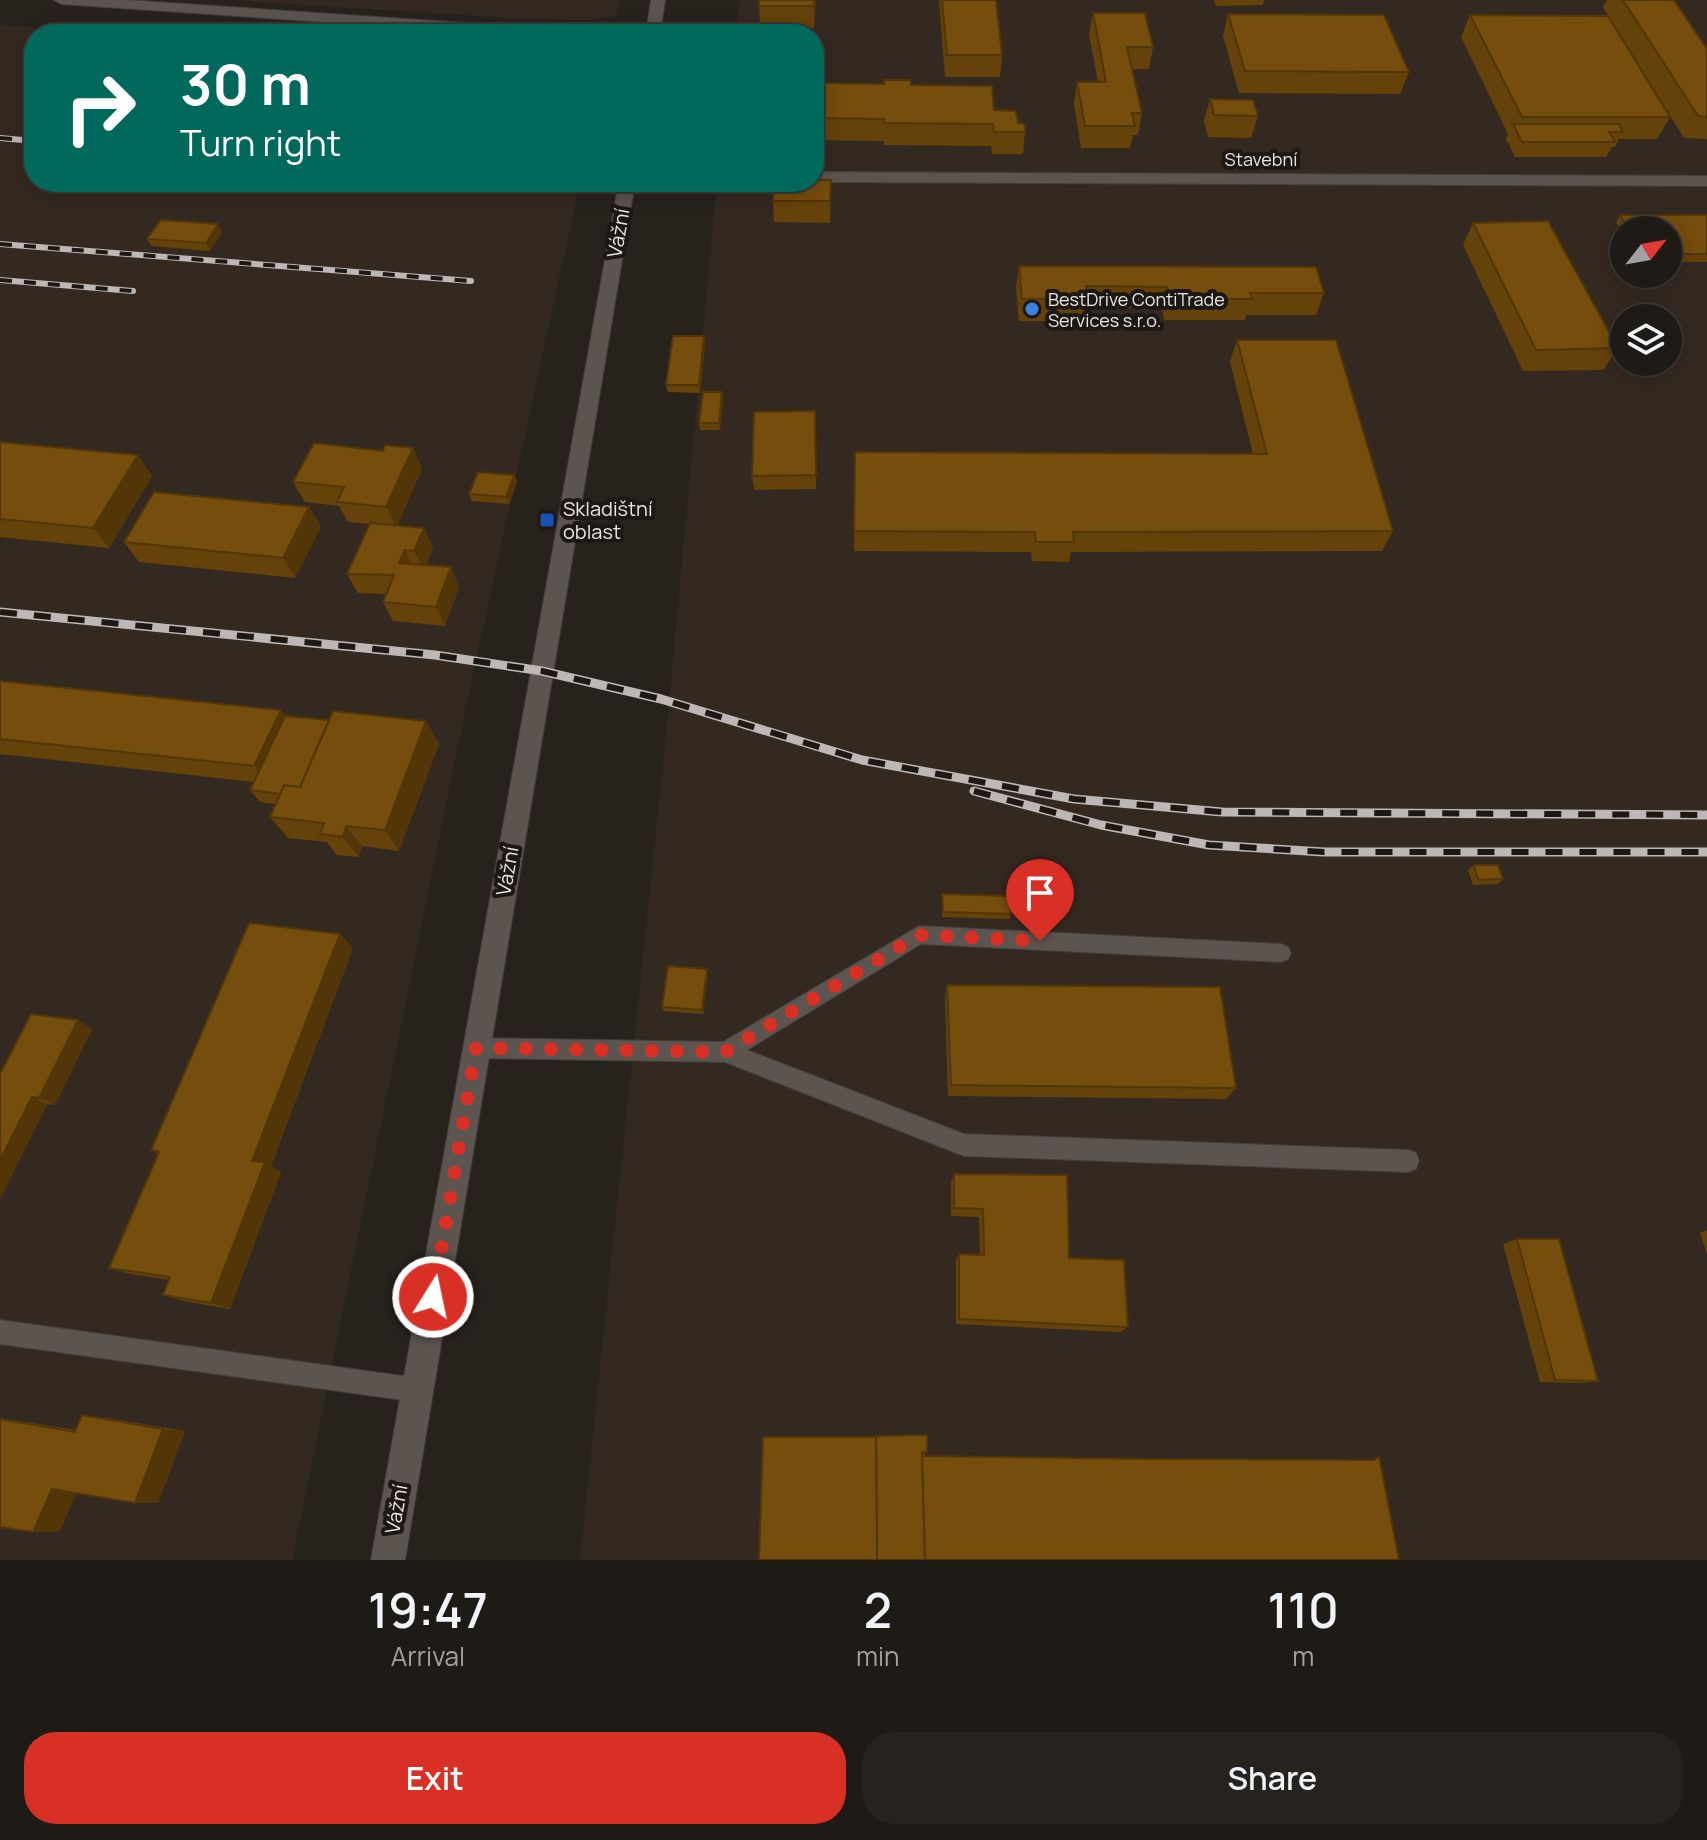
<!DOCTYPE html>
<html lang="en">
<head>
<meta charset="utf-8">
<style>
  body { margin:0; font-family:Manrope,sans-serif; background:#26231f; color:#f1f3f6; height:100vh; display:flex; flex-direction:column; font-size:30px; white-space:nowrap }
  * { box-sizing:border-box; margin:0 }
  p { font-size:26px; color:#a1a1a1 }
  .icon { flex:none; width:44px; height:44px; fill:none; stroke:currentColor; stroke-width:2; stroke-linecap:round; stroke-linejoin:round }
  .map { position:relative; height:1560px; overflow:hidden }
  .sheet { display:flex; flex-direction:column; background:#1e1a16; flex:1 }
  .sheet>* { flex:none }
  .top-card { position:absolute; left:24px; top:24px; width:800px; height:168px; border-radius:32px; box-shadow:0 4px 20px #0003,0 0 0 2px #3c3835; background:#00695c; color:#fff; overflow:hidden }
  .needle { width:52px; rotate:59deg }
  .fabs { position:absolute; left:1610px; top:216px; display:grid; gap:16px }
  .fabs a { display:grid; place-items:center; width:72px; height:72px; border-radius:50%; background:#1e1a16; box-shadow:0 4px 20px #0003,0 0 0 2px #3c3835; font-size:40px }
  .pin { position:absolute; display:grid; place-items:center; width:68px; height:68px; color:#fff; margin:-82px -34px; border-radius:50% 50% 50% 0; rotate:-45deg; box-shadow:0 0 8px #0007 }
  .pin .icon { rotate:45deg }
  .me { position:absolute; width:88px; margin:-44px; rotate:10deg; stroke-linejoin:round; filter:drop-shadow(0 0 6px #0008) }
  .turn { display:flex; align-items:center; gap:28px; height:168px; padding:0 24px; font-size:36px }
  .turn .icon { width:104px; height:104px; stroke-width:2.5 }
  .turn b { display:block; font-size:56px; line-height:68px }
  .eta { display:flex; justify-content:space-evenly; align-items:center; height:136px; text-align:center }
  .eta b { font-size:48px; font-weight:600; line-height:56px }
  .button { display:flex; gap:16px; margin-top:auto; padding:16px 24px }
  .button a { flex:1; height:92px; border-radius:32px; background:#d93025; color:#fff; font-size:32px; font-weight:600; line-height:92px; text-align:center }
  .button a+a { background:#26231f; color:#f1f3f6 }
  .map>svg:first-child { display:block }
</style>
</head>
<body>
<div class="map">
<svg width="1707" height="1560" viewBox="0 0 1707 1560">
  <rect width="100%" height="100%" fill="#28221d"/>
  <g fill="#342921" fill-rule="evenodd">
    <polygon points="231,0 619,0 616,16 586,20 511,18"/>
    <path d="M740 0H1707V1560H580L666 737 717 182H814V34H736ZM1624 230H1668V274H1624ZM1624 318H1668V362H1624Z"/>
    <polygon points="0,25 125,34 34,34 34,182 580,182 469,692 292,1560 0,1560"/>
  </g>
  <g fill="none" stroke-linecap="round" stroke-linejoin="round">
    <defs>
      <g id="lane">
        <polygon points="919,926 1281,944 1288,947 1291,953 1288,959 1281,962 921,944 747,1050 964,1134 1408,1150 1416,1153 1419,1161 1416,1169 1408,1172 964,1156 725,1062 476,1058 469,1055 466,1048 469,1041 476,1038 723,1042"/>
        <polygon points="0,1320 417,1378 425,1382 429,1390 425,1398 417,1402 0,1344"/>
      </g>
      <g id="street">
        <polygon points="54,0 126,0 567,30 574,34 501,34 61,4"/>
        <polygon points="651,0 665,0 660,34 646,34"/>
        <polygon points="814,172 1707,176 1707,186 814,182"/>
        <polygon points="619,182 635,182 405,1560 371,1560"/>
      </g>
    </defs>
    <use href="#lane" stroke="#443f3c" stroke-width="2"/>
    <use href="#street" stroke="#443f3c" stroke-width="2"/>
    <use href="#lane" fill="#5b544f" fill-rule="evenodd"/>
    <use href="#street" fill="#5b544f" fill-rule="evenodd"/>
    <defs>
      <g id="rail-far1">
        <polyline points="0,138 34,141"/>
        <polyline points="0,244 471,281"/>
        <polyline points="0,280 133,291"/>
      </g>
      <g id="rail">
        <polyline points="0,612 435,655 542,671 661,699 862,760 1074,799 1222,812 1707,815"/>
        <polyline points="974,791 1101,825 1209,845 1324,852 1707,852"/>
      </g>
    </defs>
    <use href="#rail-far1" stroke="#bdb8b5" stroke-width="6"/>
    <use href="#rail" stroke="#bdb8b5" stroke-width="9"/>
    <use href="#rail-far1" stroke="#1e1814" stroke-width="4" stroke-dasharray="12" stroke-linecap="butt"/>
    <use href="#rail" stroke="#1e1814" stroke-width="6" stroke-dasharray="17" stroke-linecap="butt"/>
  </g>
  <g fill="#65420a">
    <polygon points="759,0 816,0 814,28 760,27"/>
    <polygon points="939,0 996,0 1002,55 1000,77 945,77"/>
    <polygon points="1214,0 1264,0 1263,5 1216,6"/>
    <polygon points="1607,0 1674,0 1707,49 1707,139 1684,138 1603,7"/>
    <polygon points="1093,13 1153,47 1149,69 1132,69 1142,113 1138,135 1133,135 1130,148 1081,148 1074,104 1077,82 1098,82 1089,34"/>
    <polygon points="1228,14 1409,72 1400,94 1239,93 1223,36"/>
    <polygon points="1470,15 1670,117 1657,139 1619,139 1615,147 1612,147 1606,157 1515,157 1506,139 1508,134 1461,37"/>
    <polygon points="814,83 911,85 994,110 1018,123 1025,132 1023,154 992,154 991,146 884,145 884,141 814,140"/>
    <polygon points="1210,99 1258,116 1251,138 1208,137 1204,121"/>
    <polygon points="773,201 831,202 830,223 774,222"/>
    <polygon points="1620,215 1707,215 1707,262 1668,262 1668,230 1624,230 1624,238 1616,222"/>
    <polygon points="1473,223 1618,348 1603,370 1523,371 1463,245"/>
    <polygon points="222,232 210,251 152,246 147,239"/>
    <polygon points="1019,266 1324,293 1316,315 1246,315 1245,320 1164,320 1162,308 1086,308 1083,321 1019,321 1016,287"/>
    <polygon points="704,336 705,344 700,393 668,392 666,385"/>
    <polygon points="1237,340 1393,531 1382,551 1071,552 1069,562 1032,561 1031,552 854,551 855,452 1253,454 1230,362"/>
    <polygon points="722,392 723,400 720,430 700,430 699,423"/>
    <polygon points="815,411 816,489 754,490 752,476"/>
    <polygon points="0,442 152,476 109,548 0,537"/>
    <polygon points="413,448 422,469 397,526 424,528 433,548 426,565 459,587 445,626 393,621 383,602 386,594 358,593 347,574 369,524 348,522 339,506 305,502 293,482 383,451"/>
    <polygon points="514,475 517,482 509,504 472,501 469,494"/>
    <polygon points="309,507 321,527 295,578 139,562 124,542"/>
    <polygon points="0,681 329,720 426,721 439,744 399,851 362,846 359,857 337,855 327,842 288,838 270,817 276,804 260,802 250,790 254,782 0,754"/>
    <polygon points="1474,865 1503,879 1498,884 1473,885 1468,870"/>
    <polygon points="942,894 1011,914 1010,919 942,917"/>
    <polygon points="353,948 271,1166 281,1172 230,1309 184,1301 163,1295 169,1280 131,1274 109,1268 158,1154 151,1150"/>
    <polygon points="708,973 703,1014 664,1011 662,1007"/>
    <polygon points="947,985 1236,1088 1226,1099 948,1096 945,998"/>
    <polygon points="78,1020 92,1029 55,1105 47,1104 0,1199 0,1074"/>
    <polygon points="954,1174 1069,1258 1128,1327 1120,1332 956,1324 956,1260 959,1254 980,1255 979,1217 951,1216 951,1183"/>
    <polygon points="1707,1230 1707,1254 1700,1233"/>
    <polygon points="1517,1239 1598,1381 1582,1383 1540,1382 1503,1244"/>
    <polygon points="82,1415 107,1418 185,1431 158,1503 76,1493 60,1531 33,1532 0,1527 0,1418 76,1430"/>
  </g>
  <g fill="#523608">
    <polygon points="814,0 816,0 814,28"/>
    <polygon points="831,180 831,202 830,223 830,201"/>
    <polygon points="218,224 222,232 210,251 206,243"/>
    <polygon points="704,336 705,344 700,393 699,385"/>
    <polygon points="722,392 723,400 720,430 719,423"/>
    <polygon points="413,448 422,469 396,527 386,507"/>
    <polygon points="138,455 152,476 109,548 93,528"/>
    <polygon points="514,475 517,482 509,504 506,497"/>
    <polygon points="309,507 321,527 295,578 283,558"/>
    <polygon points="424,528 433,548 423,570 414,551"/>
    <polygon points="405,550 414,569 399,563"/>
    <polygon points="451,567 459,587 445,626 436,607"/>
    <polygon points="281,710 294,728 268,783 254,766"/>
    <polygon points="426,721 439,744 399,851 385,830"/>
    <polygon points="346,826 362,846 359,857 343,837"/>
    <polygon points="340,934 353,948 271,1166 281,1172 230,1309 211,1303 252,1161"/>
    <polygon points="707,969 708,973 703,1014 702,1010"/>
    <polygon points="78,1020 92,1029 55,1105 39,1098"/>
    <polygon points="32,1097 47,1104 0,1199 0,1160"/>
    <polygon points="163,1429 185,1431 158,1503 135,1503"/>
    <polygon points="52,1489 78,1489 60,1531 33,1532"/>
  </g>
  <g fill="#754d0c" stroke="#523608" stroke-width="2">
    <rect x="759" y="0" width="55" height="6"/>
    <polygon points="942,0 996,0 1002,55 947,55"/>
    <polygon points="1623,0 1674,0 1707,49 1707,117 1698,116"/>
    <polygon points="1093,13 1145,13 1153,47 1127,47 1142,113 1132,113 1135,126 1085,126 1077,82 1106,82"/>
    <polygon points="1228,14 1384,15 1409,72 1245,71"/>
    <polygon points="1470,15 1608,16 1670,117 1522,117"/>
    <polygon points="884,80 910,80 911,85 992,86 994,110 1016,111 1018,123 1025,124 1025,132 994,132 993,124 884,123 884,119 814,118 814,83 884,84"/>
    <polygon points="1210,99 1253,100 1258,116 1214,115"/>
    <polygon points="1513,124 1619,124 1623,132 1609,132 1615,142 1522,142"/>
    <polygon points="814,180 831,180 830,201 773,201 774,182 814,182"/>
    <polygon points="1620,215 1707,215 1707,254 1668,254 1668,230 1628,230"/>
    <polygon points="161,220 218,224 206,243 147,239"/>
    <polygon points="1548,221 1618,348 1536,350 1473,223"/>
    <polygon points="1019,266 1316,267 1324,293 1250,293 1252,299 1170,299 1167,287 1086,286 1087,299 1022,299"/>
    <polygon points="673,336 704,336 699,385 666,385"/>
    <polygon points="1237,340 1336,340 1393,531 1073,532 1074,542 1036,542 1035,532 854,531 855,452 1267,454"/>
    <polygon points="703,392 722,392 719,423 699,423"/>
    <polygon points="815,411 816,475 752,476 754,412"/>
    <polygon points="0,442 138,455 93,528 0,519"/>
    <polygon points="314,443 383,451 385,445 413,448 386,507 337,502 344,487 293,482"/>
    <polygon points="478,472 514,475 506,497 469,494"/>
    <polygon points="154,492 309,507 283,558 124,542"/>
    <polygon points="370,523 424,528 414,551 405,550 399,563 451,567 436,607 383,602 394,575 347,574"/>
    <polygon points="0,681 281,710 254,766 0,739"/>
    <polygon points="333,711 426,721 385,830 346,826 343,837 320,834 324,823 270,817 284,785 300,787"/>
    <polygon points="285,716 329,720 300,787 284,785 280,794 250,790"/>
    <polygon points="1474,865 1498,865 1503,879 1478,880"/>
    <polygon points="942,894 1010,896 1011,914 943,912"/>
    <polygon points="249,923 340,934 252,1161 265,1162 211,1303 163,1295 170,1277 109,1268 159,1152 151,1150"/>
    <polygon points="668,966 707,969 702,1010 662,1007"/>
    <polygon points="947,985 1220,987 1236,1088 951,1085"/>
    <polygon points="31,1014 78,1020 39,1098 32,1097 0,1160 0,1074"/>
    <polygon points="954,1174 1067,1175 1069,1258 1124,1260 1128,1327 959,1319 959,1254 984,1255 983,1209 954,1208"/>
    <polygon points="1517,1239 1559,1239 1598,1381 1555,1380"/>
    <polygon points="82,1415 163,1429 135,1503 52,1489 33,1532 0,1527 0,1419 75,1432"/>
    <polygon points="927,1435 927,1452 922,1452 925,1560 877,1560 876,1436"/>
    <polygon points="763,1437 876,1437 877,1560 759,1560"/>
    <polygon points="922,1453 925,1453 925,1456 1152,1459 1374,1460 1379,1456 1399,1560 925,1560"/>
  </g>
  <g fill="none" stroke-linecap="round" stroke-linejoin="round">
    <polyline stroke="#d93025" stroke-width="14" stroke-dasharray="0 25.2" points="433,1297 476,1048 725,1052 919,935 1040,941"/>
  </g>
  <circle fill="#3f7fe0" stroke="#1e1814" stroke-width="3" cx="1032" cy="309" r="8"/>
  <rect fill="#1a4fb4" stroke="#1e1814" stroke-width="3" x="539" y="512" width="16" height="16" rx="4"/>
  <g text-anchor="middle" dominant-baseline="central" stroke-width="8" stroke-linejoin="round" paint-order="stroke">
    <g font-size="18" fill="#e8e4e1" stroke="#1e1814">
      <text x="1261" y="159">Stavební</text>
    </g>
    <g font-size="18" fill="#e8e4e1" stroke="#1e1814" text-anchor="start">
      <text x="1048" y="299">BestDrive ContiTrade<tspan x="1048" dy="21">Services s.r.o.</tspan></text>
    </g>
    <g font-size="20" fill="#e8e4e1" stroke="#1e1814">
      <text transform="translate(618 233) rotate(-80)">Vážní</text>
      <text transform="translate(507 871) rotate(-80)">Vážní</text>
      <text transform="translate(396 1509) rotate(-80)">Vážní</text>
    </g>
    <g font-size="20" fill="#e8e4e1" stroke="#1e1814" text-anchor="start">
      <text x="563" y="508">Skladištní<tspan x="563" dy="23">oblast</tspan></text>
    </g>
  </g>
</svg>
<div class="fabs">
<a><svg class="needle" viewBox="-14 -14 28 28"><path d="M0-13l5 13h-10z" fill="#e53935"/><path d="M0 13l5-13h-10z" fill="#a1a1a1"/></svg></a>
<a><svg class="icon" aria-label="layers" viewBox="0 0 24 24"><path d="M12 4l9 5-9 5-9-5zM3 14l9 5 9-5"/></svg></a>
</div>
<div class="pin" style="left:1040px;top:941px;background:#d93025"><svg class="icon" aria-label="arrive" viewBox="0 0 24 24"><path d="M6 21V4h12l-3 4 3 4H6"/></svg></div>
<svg class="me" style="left:433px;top:1297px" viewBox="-20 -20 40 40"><circle r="17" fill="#d93025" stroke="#fff" stroke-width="3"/><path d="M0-11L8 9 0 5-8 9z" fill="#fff"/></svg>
<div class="top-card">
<div class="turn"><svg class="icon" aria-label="right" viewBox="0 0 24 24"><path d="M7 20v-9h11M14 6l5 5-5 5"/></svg><div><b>30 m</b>Turn right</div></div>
</div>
</div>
<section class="sheet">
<div class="eta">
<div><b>19:47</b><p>Arrival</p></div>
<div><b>2</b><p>min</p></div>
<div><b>110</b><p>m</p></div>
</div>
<div class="button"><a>Exit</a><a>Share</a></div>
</section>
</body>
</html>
